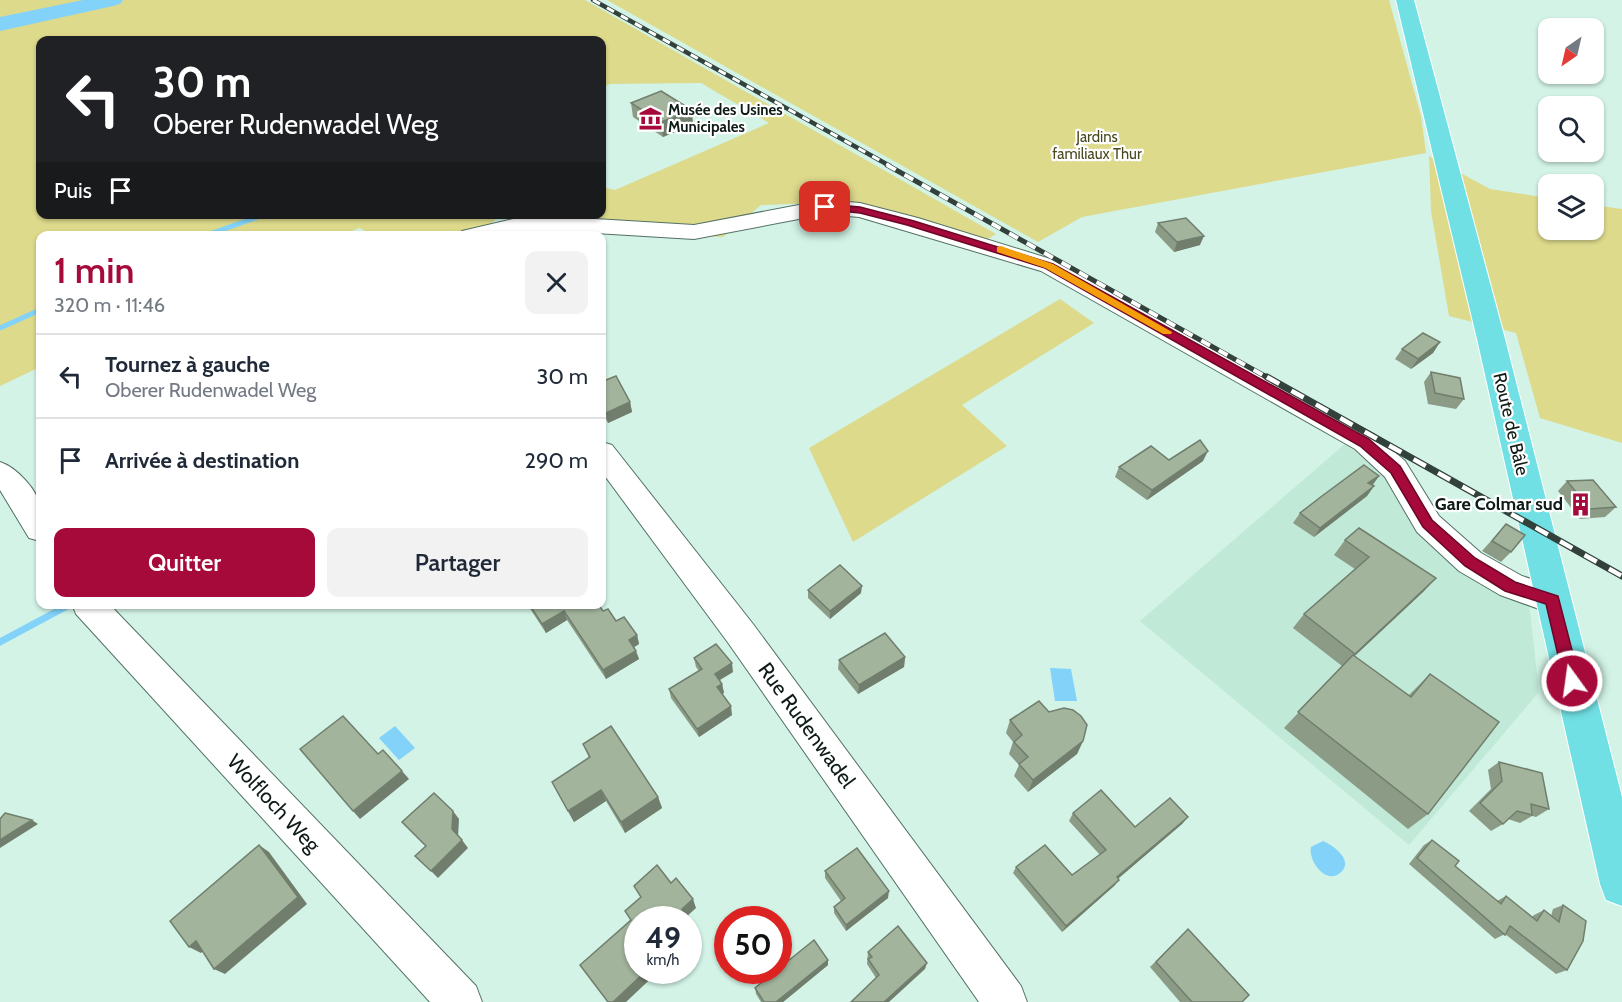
<!DOCTYPE html>
<html lang="fr">
<head>
<meta charset="utf-8">
<style>
  body { margin:0; font-family:Cabin,sans-serif; background:#f2f2f3; color:#1f2937; height:100vh; display:flex; flex-direction:column; font-size:22px; white-space:nowrap }
  * { box-sizing:border-box; margin:0 }
  p { font-size:20px; color:#747a83 }
  .icon { flex:none; width:33px; height:33px; fill:none; stroke:currentColor; stroke-width:2; stroke-linecap:round; stroke-linejoin:round }
  .map { position:relative; flex:1; overflow:hidden }
  .drawer { position:absolute; left:36px; top:231px; width:570px; height:378px; display:flex; flex-direction:column; background:#fff; border-radius:12px; box-shadow:0 2px 4px #0004 }
  .drawer>* { flex:none }
  .top-card { position:absolute; left:36px; top:36px; width:570px; height:183px; border-radius:12px; box-shadow:0 2px 4px #0004; background:#202124; color:#fff; overflow:hidden }
  .needle { width:39px; rotate:214deg }
  .controls { position:absolute; left:1538px; top:18px; display:grid; gap:12px }
  .controls a { display:grid; place-items:center; width:66px; height:66px; border-radius:12px; background:#fff; box-shadow:0 2px 4px #0004; font-size:30px }
  .speed { position:absolute; left:624px; top:906px; display:flex; gap:12px; font-size:30px; font-weight:700; text-align:center }
  .speed>* { display:grid; place-content:center; width:78px; height:78px; border-radius:50%; background:#fff; box-shadow:0 2px 4px #0004; line-height:1 }
  .speed small { font-size:15px; font-weight:400 }
  .speed .limit { border:9px solid #d22; background:#fff; color:#111 }
  .pin { position:absolute; display:grid; place-items:center; width:51px; height:51px; color:#fff; margin:-26px; border-radius:12px; box-shadow:0 3px 9px #0006 }
  .me { position:absolute; width:66px; margin:-33px; rotate:346deg; stroke-linejoin:round; filter:drop-shadow(0 0 4px #0008) }
  .turn { display:flex; align-items:center; gap:21px; height:126px; padding:0 18px; font-size:27px }
  .turn .icon { width:78px; height:78px; stroke-width:2.5 }
  .turn b { display:block; font-size:42px; line-height:51px }
  .then { display:flex; align-items:center; height:57px; padding:0 18px; background:#0003; gap:12px; font-size:22px }
  .round { display:grid; place-items:center; flex:none; width:63px; height:63px; border-radius:12px; background:#f2f2f3 }
  .summary { display:flex; align-items:center; justify-content:space-between; height:102px; padding:0 18px }
  h1 { font-size:36px; font-weight:600; line-height:45px; color:#a50a3b }
  .action { display:flex; gap:12px; margin-top:auto; padding:12px 18px }
  .action a { flex:1; height:69px; border-radius:12px; background:#a50a3b; color:#fff; font-size:24px; font-weight:600; line-height:69px; text-align:center }
  .action a+a { background:#f2f2f3; color:#1f2937 }
  ul { padding:0; list-style:none }
  li { display:flex; align-items:center; gap:18px; height:84px; padding:0 18px; border-top:2px solid #e0e1e3 }
  li div { flex:1 }
  li b { display:block; font-size:22px }
  li em { font-style:normal }
  .map>svg:first-child { display:block }
</style>
</head>
<body>
<div class="map">
<svg width="1622" height="1002" viewBox="0 0 1622 1002">
  <rect width="100%" height="100%" fill="#d2f3e6"/>
  <polygon fill="#c0e9d8" points="1346,443 1391,456 1427,532 1529,603 1539,692 1409,845 1140,621"/>
  <g fill="#ddda8c">
    <polygon points="0,0 585,0 996,234 986,240 850,202 761,205 723,237 562,228 513,220 519,215 602,214 602,187 615,190 769,123 701,83 610,84 602,87 602,40 40,40 40,214 500,215 486,229 437,236 374,235 359,228 340,236 40,236 40,367 0,386"/>
    <polygon points="607,0 1389,0 1421,116 1426,153 1082,217 1038,242"/>
    <polygon points="1429,156 1490,189 1548,198 1548,230 1593,230 1593,205 1622,209 1622,443 1540,418 1516,333 1449,316 1431,211"/>
    <polygon points="1060,299 1094,323 962,405 1007,446 853,542 809,448"/>
  </g>
  <g fill="#82d2fa">
    <polygon points="1050,668 1071,669 1077,701 1055,701"/>
    <polygon points="395,726 415,748 399,760 379,738"/>
    <path d="M1323 841C1333 845 1355 861 1340 873 1325 885 1308 860 1311 847Z"/>
  </g>
  <g fill="none" stroke-linecap="round" stroke-linejoin="round">
    <g stroke="#82d2fa" stroke-width="5">
      <polyline points="204,236 266,214"/>
      <polyline points="0,328 40,310"/>
    </g>
    <polyline stroke="#82d2fa" stroke-width="7" points="0,642 69,605"/>
    <polygon fill="#82d2fa" fill-rule="evenodd" points="83,0 123,0 120,4 113,6 0,31 0,17"/>
    <defs>
      <g id="minor">
        <polygon points="825,200 860,203 918,218 1057,261 1375,435 1405,461 1439,516 1481,553 1522,576 1565,590 1569,600 1565,610 1553,614 1500,595 1459,571 1417,532 1385,477 1355,449 1041,271 859,217 825,214 694,239 562,231 513,233 501,236 459,236 462,231 513,219 562,217 694,225"/>
        <polygon points="602,442 612,445 753,624 1021,986 1027,1002 979,1002 729,644 602,472"/>
        <path d="M0 462C16 467 38 490 40 507 42 518 40 530 40 541L29 538 0 490Z"/>
        <polygon points="72,604 109,604 476,986 482,1002 430,1002 76,614"/>
      </g>
      <polygon id="major" points="1396,0 1414,0 1505,339 1622,797 1622,906 1606,900 1600,884 1477,339"/>
    </defs>
    <use href="#minor" stroke="#537165" stroke-width="2"/>
    <use href="#major" stroke="#fff" stroke-width="2"/>
    <use href="#minor" fill="#fff" fill-rule="evenodd"/>
    <use href="#major" fill="#70e0e4" fill-rule="evenodd"/>
    <defs>
      <polyline id="rail-far2" points="593,0 890,166"/>
      <polyline id="rail-far1" points="887,165 1270,379"/>
      <polyline id="rail" points="1267,377 1622,576"/>
    </defs>
    <use href="#rail-far2" stroke="#32413c" stroke-width="4.5"/>
    <use href="#rail-far1" stroke="#32413c" stroke-width="5"/>
    <use href="#rail" stroke="#32413c" stroke-width="7"/>
    <use href="#rail-far2" stroke="#fff" stroke-width="3" stroke-dasharray="8" stroke-linecap="butt"/>
    <use href="#rail-far1" stroke="#fff" stroke-width="4" stroke-dasharray="10" stroke-linecap="butt"/>
    <use href="#rail" stroke="#fff" stroke-width="4.5" stroke-dasharray="14" stroke-linecap="butt"/>
  </g>
  <g fill="#8b9b86">
    <polygon points="631,103 693,124 663,137 633,117"/>
    <polygon points="1158,223 1200,245 1174,252 1155,232"/>
    <polygon points="1440,342 1433,353 1411,369 1395,359 1402,349"/>
    <polygon points="1431,372 1464,399 1456,409 1428,404 1424,382"/>
    <polygon points="602,374 606,380 630,402 632,412 608,423 602,412"/>
    <polygon points="1169,460 1203,461 1147,500 1115,477 1119,467"/>
    <polygon points="1379,476 1372,485 1374,486 1367,496 1314,537 1293,523 1300,513"/>
    <polygon points="1567,481 1616,507 1605,517 1580,519 1558,491"/>
    <polygon points="1506,524 1511,552 1501,562 1482,551"/>
    <polygon points="1345,540 1436,578 1423,592 1354,656 1409,695 1430,674 1428,814 1408,829 1284,728 1342,666 1293,628 1304,614 1355,569 1334,555"/>
    <polygon points="808,590 861,593 830,619 808,598"/>
    <polygon points="527,604 598,604 603,611 637,635 639,644 634,647 639,659 606,679 567,620 546,633"/>
    <polygon points="905,657 904,667 858,694 838,669 839,660"/>
    <polygon points="694,658 733,672 720,680 722,684 724,693 722,694 732,715 699,737 671,698 669,689 699,671 696,667"/>
    <polygon points="1049,712 1083,741 1077,754 1028,792 1014,776 1019,765 1009,754 1013,742 1006,733 1010,720"/>
    <polygon points="583,744 658,797 662,808 625,833 606,801 574,822 552,782 589,758"/>
    <polygon points="1499,762 1549,809 1536,817 1532,816 1520,823 1508,819 1503,824 1491,831 1469,811 1491,789 1488,770"/>
    <polygon points="1073,813 1135,827 1188,817 1182,824 1118,878 1119,880 1114,886 1062,932 1013,873 1016,867 1072,875 1100,855 1069,821"/>
    <polygon points="1432,840 1455,866 1497,901 1506,896 1532,917 1534,915 1544,910 1551,916 1553,909 1563,905 1567,970 1556,974 1505,934 1495,939 1409,864 1424,845"/>
    <polygon points="825,871 888,898 846,931 834,913 834,907 841,901 825,878"/>
    <polygon points="1188,929 1242,1002 1180,1002 1150,967"/>
    <polygon points="868,952 925,969 876,978 867,964"/>
    <polygon points="828,965 783,1002 761,1002 756,994 755,988"/>
  </g>
  <g fill="#717e6d">
    <polygon points="692,110 693,124 663,137 661,122"/>
    <polygon points="1204,236 1200,245 1174,252 1177,242"/>
    <polygon points="1440,342 1433,353 1411,369 1418,359"/>
    <polygon points="630,402 632,412 608,423 606,413"/>
    <polygon points="1208,451 1203,461 1147,500 1152,490"/>
    <polygon points="1379,476 1372,486 1368,483"/>
    <polygon points="1374,486 1367,496 1314,537 1320,528"/>
    <polygon points="1436,578 1423,592 1343,667 1355,654"/>
    <polygon points="862,586 861,593 830,619 830,611"/>
    <polygon points="564,611 567,620 546,633 542,624"/>
    <polygon points="637,635 639,644 631,649 629,640"/>
    <polygon points="636,651 639,659 606,679 603,670"/>
    <polygon points="905,657 904,667 858,694 859,685"/>
    <polygon points="732,663 733,672 716,682 715,674"/>
    <polygon points="722,684 724,693 718,696 717,687"/>
    <polygon points="731,706 732,715 699,737 697,729"/>
    <polygon points="1083,741 1077,754 1028,792 1033,780"/>
    <polygon points="402,771 409,779 360,819 353,811"/>
    <polygon points="601,790 606,801 574,822 568,811"/>
    <polygon points="658,797 662,808 625,833 621,822"/>
    <polygon points="453,811 459,819 458,837 452,829"/>
    <polygon points="1188,817 1182,824 1112,884 1117,877"/>
    <polygon points="32,820 38,824 0,848 0,840"/>
    <polygon points="462,840 468,848 438,878 431,871"/>
    <polygon points="259,845 269,852 307,904 225,974 214,969"/>
    <polygon points="1119,880 1114,886 1062,932 1066,926"/>
    <polygon points="889,891 888,898 846,931 846,925"/>
    <polygon points="693,899 696,908 685,918 682,909"/>
    <polygon points="695,925 698,934 688,944 688,932"/>
    <polygon points="196,941 207,947 201,953 189,947"/>
    <polygon points="828,960 828,965 783,1002 776,1002"/>
    <polygon points="927,963 925,969 889,1002 884,1002"/>
    <polygon points="647,970 660,970 626,1002 613,1002"/>
  </g>
  <g fill="#a2b49c" stroke="#717e6d" stroke-width="1.5">
    <polygon points="661,91 692,110 661,122 631,103"/>
    <polygon points="1186,218 1204,236 1177,242 1158,223"/>
    <polygon points="1423,333 1440,342 1418,359 1402,349"/>
    <polygon points="1431,372 1460,378 1464,399 1435,393"/>
    <polygon points="602,374 606,380 616,376 630,402 606,413 602,406"/>
    <polygon points="1200,440 1208,451 1152,490 1119,467 1151,446 1169,460"/>
    <polygon points="1364,465 1379,476 1368,483 1374,486 1320,528 1300,513 1322,496"/>
    <polygon points="1593,480 1616,507 1590,509 1567,481"/>
    <polygon points="1506,524 1525,535 1511,552 1492,541"/>
    <polygon points="1359,528 1436,578 1355,654 1304,614 1369,557 1345,540"/>
    <polygon points="840,565 862,586 830,611 808,590"/>
    <polygon points="529,604 598,604 603,611 608,609 616,621 624,617 637,635 629,640 636,651 603,670 564,611 542,624"/>
    <polygon points="885,633 905,657 859,685 839,660"/>
    <polygon points="716,644 732,663 715,674 722,684 717,687 731,706 697,729 669,689 702,669 694,658"/>
    <polygon points="1353,655 1411,697 1430,674 1499,722 1428,814 1298,712"/>
    <polygon points="1039,701 1049,712 1064,708 1073,710 1081,716 1087,725 1083,741 1033,780 1019,764 1028,757 1014,742 1022,735 1010,720"/>
    <polygon points="343,716 378,754 383,750 402,771 353,811 300,749"/>
    <polygon points="611,726 658,797 621,822 601,790 568,811 552,782 590,757 583,744"/>
    <polygon points="1499,762 1542,773 1549,809 1531,804 1532,815 1517,811 1503,824 1480,803 1502,781"/>
    <polygon points="1101,790 1135,827 1170,798 1188,817 1117,877 1119,880 1066,926 1016,867 1045,845 1072,875 1106,850 1073,813"/>
    <polygon points="434,793 453,811 452,829 462,840 431,871 415,856 426,846 402,822"/>
    <polygon points="5,813 32,820 0,840 0,819"/>
    <polygon points="1432,840 1459,861 1455,866 1501,904 1506,896 1537,921 1544,910 1559,922 1563,905 1586,921 1583,941 1567,970 1510,926 1505,935 1417,858"/>
    <polygon points="259,845 298,897 214,969 196,941 189,947 170,921"/>
    <polygon points="857,848 889,891 846,925 834,907 845,898 825,871"/>
    <polygon points="657,865 671,883 676,878 693,899 682,909 695,925 688,932 688,920 638,920 638,970 647,970 613,1002 608,1002 580,965 631,920 625,911 641,897 634,886"/>
    <polygon points="898,926 927,963 884,1002 851,1002 879,975 868,959 872,957 868,952"/>
    <polygon points="1188,929 1249,995 1242,1002 1192,1002 1156,962"/>
    <polygon points="814,940 828,960 776,1002 764,1002 755,988 777,970 778,970 778,969"/>
  </g>
  <polygon fill="#a50a3b" stroke="#6b0626" stroke-width="1.5" points="825,204 860,207 914,221 1053,264 1369,439 1400,466 1432,520 1475,558 1515,582 1558,596 1580,681 1578,686 1572,688 1567,686 1564,681 1546,604 1505,591 1465,566 1423,527 1391,473 1360,446 1045,268 907,225 860,213 821,209 820,207"/>
  <polygon fill="#f59e0b" points="1001,246 1053,264 1172,332 1171,334 1163,334 1045,268 997,252 997,247"/>
  <defs>
    <symbol id="museum-bare" viewBox="-9 -9 18 18"><path d="M0-6L6-3V-2H-6V-3ZM-5-1h2V3h-2ZM-1-1h2V3h-2ZM3-1h2V3H3ZM-6 4H6V6H-6Z" fill="#a50a3b" stroke="#fff" stroke-width="2.5" paint-order="stroke"/></symbol>
    <symbol id="building-bare" viewBox="-9 -9 18 18"><path d="M-4-6H4V6H1V3H-1V6H-4ZM-2.5-4.3h1.7v1.8h-1.7ZM.8-4.3h1.7v1.8H.8ZM-2.5-1h1.7V.8h-1.7ZM.8-1h1.7V.8H.8Z" fill="#a50a3b" stroke="#fff" stroke-width="2.5" paint-order="stroke"/></symbol>
  </defs>
  <g fill-rule="evenodd">
    <use href="#museum-bare" x="634" y="102" width="33" height="33"/>
    <use href="#building-bare" x="1564" y="488" width="33" height="33"/>
  </g>
  <g text-anchor="middle" dominant-baseline="central" stroke-width="4.5" stroke-linejoin="round" paint-order="stroke">
    <g font-size="15" font-weight="bold" fill="#0f1b17" stroke="#fff" text-anchor="start">
      <text x="668" y="110">Musée des Usines<tspan x="668" dy="17">Municipales</tspan></text>
    </g>
    <g font-size="15" fill="#4a481f" stroke="#fff">
      <text x="1097" y="137">Jardins<tspan x="1097" dy="17">familiaux Thur</tspan></text>
    </g>
    <g font-size="18" fill="#0f1b17" stroke="#fff">
      <text transform="translate(1511 424) rotate(77)">Route de Bâle</text>
    </g>
    <g font-size="18" font-weight="bold" fill="#0f1b17" stroke="#fff" text-anchor="end">
      <text x="1563" y="504">Gare Colmar sud</text>
    </g>
    <g font-size="21" fill="#0f1b17" stroke="#fff">
      <text transform="translate(807 725) rotate(54)">Rue Rudenwadel</text>
      <text transform="translate(274 803) rotate(47)">Wolfloch Weg</text>
    </g>
  </g>
</svg>
<div class="controls">
<a><svg class="needle" viewBox="-14 -14 28 28"><path d="M0-13l5 13h-10z" fill="#e53935"/><path d="M0 13l5-13h-10z" fill="#747a83"/></svg></a>
<a><svg class="icon" aria-label="search" viewBox="0 0 24 24"><circle cx="10" cy="10" r="6"/><path d="M15 15l6 6"/></svg></a>
<a><svg class="icon" aria-label="layers" viewBox="0 0 24 24"><path d="M12 4l9 5-9 5-9-5zM3 14l9 5 9-5"/></svg></a>
</div>
<div class="speed"><div>49<small>km/h</small></div><div class="limit">50</div></div>
<div class="pin" style="left:825px;top:207px;background:#d93025"><svg class="icon" aria-label="arrive" viewBox="0 0 24 24"><path d="M6 21V4h12l-3 4 3 4H6"/></svg></div>
<svg class="me" style="left:1572px;top:681px" viewBox="-20 -20 40 40"><circle r="17" fill="#a50a3b" stroke="#fff" stroke-width="3"/><path d="M0-11L8 9 0 5-8 9z" fill="#fff"/></svg>
<div class="top-card">
<div class="turn"><svg class="icon" aria-label="left" viewBox="0 0 24 24"><path d="M17 20v-9H6M10 6l-5 5 5 5"/></svg><div><b>30 m</b>Oberer Rudenwadel Weg</div></div>
<div class="then">Puis<svg class="icon" aria-label="arrive" viewBox="0 0 24 24"><path d="M6 21V4h12l-3 4 3 4H6"/></svg></div>
</div>
<section class="drawer">
<div class="summary"><div><h1>1 min</h1><p>320 m · 11:46</p></div><a class="round"><svg class="icon" aria-label="close" viewBox="0 0 24 24"><path d="M6 6l12 12M18 6L6 18"/></svg></a></div>
<ul>
<li><svg class="icon" aria-label="left" viewBox="0 0 24 24"><path d="M17 20v-9H6M10 6l-5 5 5 5"/></svg><div><b>Tournez à gauche</b><p>Oberer Rudenwadel Weg</p></div><em>30 m</em></li>
<li><svg class="icon" aria-label="arrive" viewBox="0 0 24 24"><path d="M6 21V4h12l-3 4 3 4H6"/></svg><div><b>Arrivée à destination</b></div><em>290 m</em></li>
</ul>
<div class="action"><a>Quitter</a><a>Partager</a></div>
</section>
</div>
</body>
</html>
